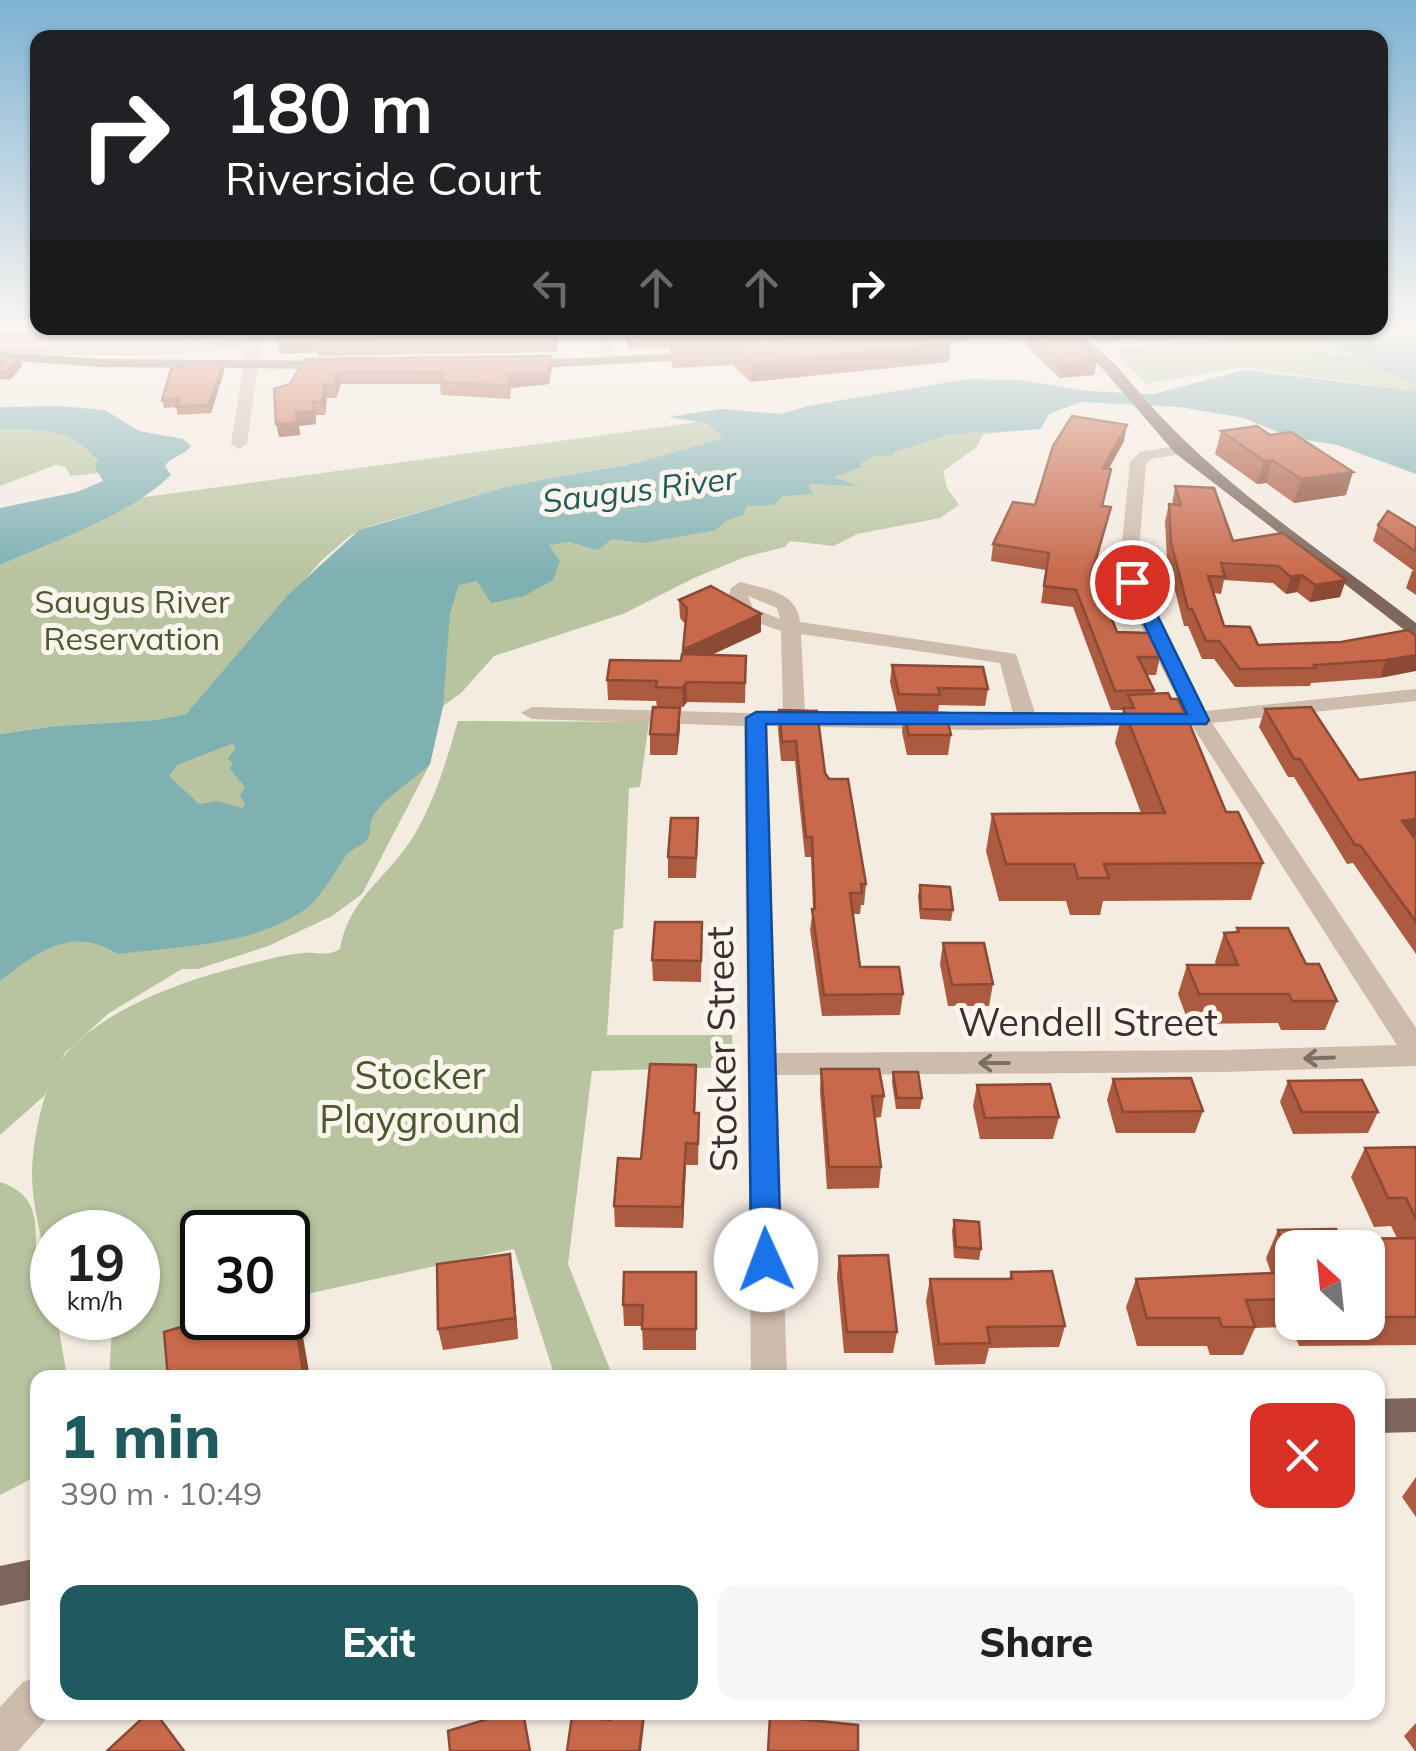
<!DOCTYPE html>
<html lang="en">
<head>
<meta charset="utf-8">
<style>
  body { margin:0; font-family:Mulish,sans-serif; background:#f6f6f6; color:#202124; height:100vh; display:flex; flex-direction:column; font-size:38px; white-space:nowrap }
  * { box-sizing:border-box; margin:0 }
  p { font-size:32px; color:#757577 }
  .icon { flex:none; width:55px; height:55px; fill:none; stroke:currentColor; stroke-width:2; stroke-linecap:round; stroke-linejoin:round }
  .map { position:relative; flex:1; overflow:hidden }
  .side { position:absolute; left:30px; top:1370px; width:1355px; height:350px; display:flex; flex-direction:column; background:#fff; border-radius:20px; box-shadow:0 2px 8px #0004 }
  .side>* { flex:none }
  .top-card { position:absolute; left:30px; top:30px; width:1358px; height:305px; border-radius:20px; box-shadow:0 2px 8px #0004; background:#202124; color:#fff; overflow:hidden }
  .needle { width:65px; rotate:333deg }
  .buttons { position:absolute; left:1275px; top:1230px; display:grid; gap:20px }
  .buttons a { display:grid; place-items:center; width:110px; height:110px; border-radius:20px; background:#fff; box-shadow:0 2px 8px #0004; font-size:50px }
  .speed { position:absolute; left:30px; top:1210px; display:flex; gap:20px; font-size:50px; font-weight:700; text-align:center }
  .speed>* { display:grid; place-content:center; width:130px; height:130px; border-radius:50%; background:#fff; box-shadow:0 2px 8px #0004; line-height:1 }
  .speed small { font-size:25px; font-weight:400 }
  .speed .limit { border:5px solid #111; border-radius:15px; background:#fff; color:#111 }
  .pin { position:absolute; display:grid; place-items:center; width:85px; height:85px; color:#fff; margin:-42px; border:5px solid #fff; border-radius:50%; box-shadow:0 2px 10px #0007 }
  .me { position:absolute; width:110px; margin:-55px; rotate:358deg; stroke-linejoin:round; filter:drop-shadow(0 0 8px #0008) }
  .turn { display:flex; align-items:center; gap:35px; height:210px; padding:0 30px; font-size:45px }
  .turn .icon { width:130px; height:130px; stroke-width:2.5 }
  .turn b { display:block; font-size:70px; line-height:85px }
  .lanes { display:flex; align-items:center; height:95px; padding:0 30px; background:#0003; justify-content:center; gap:50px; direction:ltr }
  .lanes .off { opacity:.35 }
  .round { display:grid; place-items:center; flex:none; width:105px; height:105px; border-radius:20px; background:#f6f6f6 }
  .head { display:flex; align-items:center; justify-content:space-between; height:170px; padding:0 30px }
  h1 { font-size:60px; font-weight:800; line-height:75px; color:#1f5a5e }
  .primary-button { display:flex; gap:20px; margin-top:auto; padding:20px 30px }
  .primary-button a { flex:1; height:115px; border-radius:20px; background:#1f5a5e; color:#fff; font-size:40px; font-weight:800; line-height:115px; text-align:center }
  .primary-button a+a { background:#f6f6f6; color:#202124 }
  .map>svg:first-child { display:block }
</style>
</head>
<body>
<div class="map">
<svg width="1416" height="1751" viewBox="0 0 1416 1751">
  <rect width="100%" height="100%" fill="#f4ebe1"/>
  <g fill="#b8c4a0">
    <polygon points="1287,331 1392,331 1416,377 1416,391 1244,367 1146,384 1114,350"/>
    <polygon points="845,402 893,415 508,486 370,526 351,535 322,560 186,714 156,720 56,726 0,734 0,565 107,517 138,498 699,422 669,417 720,409 780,414 812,405"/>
    <polygon points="1038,427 1041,429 983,434 977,447 943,471 947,488 959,505 940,518 857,534 834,546 790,541 785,547 745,557 694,578 623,614 494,656 461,693 443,706 430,764 362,894 332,916 268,946 198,969 182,969 109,1013 65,1053 44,1096 0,1135 0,806 148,780 395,588 903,436"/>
    <path d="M0 429C29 429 82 424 95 458 97 463 97 468 99 473L70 476 66 467 55 465 0 486Z"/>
    <path d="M458 721 649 722 640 787 629 788 623 928 614 930 607 1035H732L734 1067 592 1071 568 1264 613 1377H555L514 1249 288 1298V1232H202V1318H222L174 1377H109L112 1329 99 1318H138V1232H52V1280L50 1278C42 1238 28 1196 33 1156 35 1131 43 1097 53 1074 79 1018 180 981 235 968 257 962 281 955 303 953 317 952 327 957 340 949 349 896 391 876 416 832 436 797 447 759 458 721Z"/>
    <path d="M0 1182C48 1198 31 1234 39 1271 42 1287 52 1302 52 1318H57L67 1377 38 1378 37 1476 0 1495Z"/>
  </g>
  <g fill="#7fb0b2" fill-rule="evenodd">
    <polygon points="1327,331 1416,331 1416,384 1373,365 1300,354 1358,358 1325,339"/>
    <path d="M1245 370 1416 391V474L1337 445 1289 437 1244 418 1180 407 1080 402 1049 414 1041 429 950 434 894 452 893 455 873 456 860 464 862 467 833 477 859 486 808 484 813 494 782 496 775 505 747 506 743 515 725 521 716 530 644 543 612 539 598 550 569 542 549 545 560 561 553 580 524 596 491 603 477 581 459 585 450 613 443 706 430 764C417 778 375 803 371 822 370 828 370 833 368 839 362 846 350 849 345 857 335 872 318 902 303 911 249 946 182 946 118 954 72 925 37 952 0 981V734L56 726 156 720 186 714 289 594 359 530 508 486 640 462 724 438 707 423 669 417 720 409 780 414 812 405 967 379 1020 380 1088 391 1153 394ZM234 743 235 749 227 759 233 762 230 769 245 787 240 795 245 805 242 808 216 801 199 804 169 776 177 765Z"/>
    <path d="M59 406 105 410 139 431 183 439 191 446C184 456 171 456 165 466L171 475C129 516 53 541 0 565V508L77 492 103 481 95 467 97 460C72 427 38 429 0 429V407Z"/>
  </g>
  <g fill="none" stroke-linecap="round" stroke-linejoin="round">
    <g fill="#cdbbac" fill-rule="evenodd">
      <polygon points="283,331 306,331 261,344 247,444 239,449 231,444 246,347 150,356 0,354 0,346 188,346"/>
      <polygon points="592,331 606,331 616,364 606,364"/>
      <polygon points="746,331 760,331 774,351 772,354 762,354"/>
      <path d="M1181 445 1187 447V453L1151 459 1146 464 1138 563 1148 600 1205 711 1416 689V701L1212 723 1416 1028V1066L1224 1072 777 1075 787 1378H751L744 726 532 719 521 713 532 707 783 714 781 631 739 616 727 601 731 588 740 582C766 589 797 592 800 622L1016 654 1036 716 1184 712 1128 600 1120 563 1130 462 1140 452ZM748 596 777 608 780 619 753 608ZM801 634 1000 663 1014 717 805 714ZM1191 724 1397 1045 1224 1050 776 1053 766 726 975 730Z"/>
      <polygon points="38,1676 38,1712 53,1712 18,1751 0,1751 0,1707 23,1682"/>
    </g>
    <g fill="#7d675c" fill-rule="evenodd">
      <polygon points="976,331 1032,331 1025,335 915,344 908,340 915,336"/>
      <path d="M1057 331C1093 331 1123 374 1145 399 1222 487 1324 552 1416 623V639L1175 453 1101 367Z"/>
      <polygon points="0,352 101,359 336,361 343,365 336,369 101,367 0,360"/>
      <polygon points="701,352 708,356 706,359 521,369 514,365 521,361"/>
      <polygon points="1416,1398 1416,1432 1378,1433 1378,1399"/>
      <polygon points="38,1558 38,1598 0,1606 0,1566"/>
    </g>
  </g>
  <g fill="#ac5a40" fill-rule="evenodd">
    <polygon points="0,331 52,331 42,342 0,343"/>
    <polygon points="166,331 200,331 196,341"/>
    <polygon points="560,331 556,352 317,356 317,352 280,354 277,334"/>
    <polygon points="622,331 747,331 751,337 751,340 770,338 765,331 939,331 951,343 949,362 750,382 733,365 672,368 670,348 629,349"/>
    <polygon points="1027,331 1069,331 1094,375 1059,378 1025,344"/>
    <polygon points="1083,331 1134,331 1132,338 1098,342"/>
    <polygon points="0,355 22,366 10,380 0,379"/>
    <polygon points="551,356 552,368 549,384 511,388 510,399 441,395 440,384 341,384 336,398 327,398 325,415 316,415 316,424 299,426 300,435 279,437 290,384 305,359"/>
    <polygon points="223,364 224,372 211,413 178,415 176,407 164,408 162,400"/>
    <polygon points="1221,431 1346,495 1294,503 1266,483 1257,484 1215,454"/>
    <polygon points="1124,441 1108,469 1103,506 1111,507 1093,575 1117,632 1160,657 1156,675 1147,675 1154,690 1154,694 1226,812 1263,863 1251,900 1103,901 1100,915 1070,915 1066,901 999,901 986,851 992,814 1141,813 1115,743 1123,710 1111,710 1073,607 1041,603 1046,570 991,561 993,544 1035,505"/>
    <polygon points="1175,486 1233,541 1283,533 1340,597 1310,602 1297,592 1286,594 1273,583 1224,580 1221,594 1214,593 1224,626 1258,645 1341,642 1408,630 1380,678 1311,683 1310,686 1235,687 1214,659 1202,659 1188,626 1184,626 1167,559 1165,521 1169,504 1172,505"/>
    <polygon points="1378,525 1416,528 1416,595 1406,588 1412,571 1414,571 1373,541"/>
    <polygon points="679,600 761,632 711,655 746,656 745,703 687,702 683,707 657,707 656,701 608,700 607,680 681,661 685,624 680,618"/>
    <polygon points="892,665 988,689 985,706 939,705 938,712 897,712 890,682"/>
    <polygon points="680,708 680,728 677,755 650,755 650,734"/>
    <polygon points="1265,709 1359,780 1416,772 1416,837 1414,837 1416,840 1416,954 1353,863 1347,864 1294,777 1288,777 1259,727"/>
    <polygon points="779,710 825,773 866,884 864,905 861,905 860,914 853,914 860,967 903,994 900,1015 822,1016 810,930 813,909 811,857 805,857 795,761 781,761 778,730"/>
    <polygon points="904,712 951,735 948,755 907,755 902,732"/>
    <polygon points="698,838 696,878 668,878 668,857"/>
    <polygon points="920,885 953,910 951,921 920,919 918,896"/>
    <polygon points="702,922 701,982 653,981 652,960"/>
    <polygon points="1237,928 1306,964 1337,1001 1325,1030 1281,1030 1278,1023 1189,1024 1178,994 1187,965 1216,965 1215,962 1224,933 1236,932"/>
    <polygon points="943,943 993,984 989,1006 948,1006 940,964"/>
    <polygon points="821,1069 884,1096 881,1117 875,1118 881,1167 879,1188 827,1189 820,1091"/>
    <polygon points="893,1072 922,1098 920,1109 896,1109 892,1082"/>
    <polygon points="1113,1079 1203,1111 1195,1133 1116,1133 1107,1100"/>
    <polygon points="1288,1081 1378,1112 1368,1133 1293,1134 1280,1102"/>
    <polygon points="977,1085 1059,1117 1053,1139 980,1139 973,1106"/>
    <polygon points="696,1087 695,1113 699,1113 698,1165 686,1165 683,1228 615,1227 614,1206 641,1159"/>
    <path d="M1416 1147V1345L1299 1346 1292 1327 1255 1328 1243 1355H1210L1207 1346H1137L1126 1307 1136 1279 1271 1273 1266 1258 1278 1230 1341 1239 1397 1238 1391 1226 1374 1227 1351 1177 1365 1148ZM1292 1248H1368V1322H1292Z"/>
    <polygon points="954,1220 981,1249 979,1260 954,1258 952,1231"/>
    <polygon points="839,1256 897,1332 893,1353 844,1353 837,1277"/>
    <polygon points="696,1272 696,1350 643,1350 642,1326 624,1326 623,1305"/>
    <polygon points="1011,1272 1065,1326 1059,1347 989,1348 985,1364 935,1365 926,1301 930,1279 1009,1279"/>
    <polygon points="513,1275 518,1339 443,1350 438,1329"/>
    <polygon points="1416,1477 1416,1517 1402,1497"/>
    <polygon points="1416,1723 1416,1751 1415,1751 1404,1736"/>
  </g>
  <g fill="#8c4a34">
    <polygon points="44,331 52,331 42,342 40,335"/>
    <polygon points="193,331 200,331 196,341"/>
    <polygon points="558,331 560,331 556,352 555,343"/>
    <polygon points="833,331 921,331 773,343 773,335"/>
    <polygon points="1134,331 1132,338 1098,342 1099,334"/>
    <polygon points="318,342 316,346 317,352 280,354 279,345"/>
    <polygon points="951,343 949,362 750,382 751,363"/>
    <polygon points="551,356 552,368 549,384 511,388 510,399 510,375"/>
    <polygon points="19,358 22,366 10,380 7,372"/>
    <polygon points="1097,359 1094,375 1059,378 1062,363"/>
    <polygon points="223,364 224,372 211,413 209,405"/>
    <polygon points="338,371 341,384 336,398 334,385"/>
    <polygon points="325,385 327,398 325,415 322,402"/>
    <polygon points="313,402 316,424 299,426 300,435 279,437 276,424"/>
    <polygon points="1127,425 1124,441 1100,485 1103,468"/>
    <polygon points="1272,460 1266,483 1257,484 1264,461"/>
    <polygon points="1353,472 1346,495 1294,503 1301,479"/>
    <polygon points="1111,507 1107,524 1088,592 1091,575"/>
    <polygon points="1302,575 1297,592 1286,594 1291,577"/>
    <polygon points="1346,580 1340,597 1310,602 1315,585"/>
    <polygon points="761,614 761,632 683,668 683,650"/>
    <polygon points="1416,655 1416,671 1380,678 1386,660"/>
    <polygon points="687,682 687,702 683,707 682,688"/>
    <polygon points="680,708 680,728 677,755 677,735"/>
    <polygon points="1416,819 1416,837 1394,840 1402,821"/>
    <polygon points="686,1143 686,1165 683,1228 682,1207"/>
    <polygon points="510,1254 513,1275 518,1339 515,1318"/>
    <polygon points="291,1294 301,1325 310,1378 304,1378"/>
    <polygon points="644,1712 645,1716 641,1751 639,1751"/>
  </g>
  <g fill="#c8694b" stroke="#8c4a34" stroke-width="2.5">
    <polygon points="0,331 44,331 40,335 0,336"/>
    <polygon points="289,331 558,331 555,343 316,346 318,342 279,345 277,334"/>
    <polygon points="624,331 747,331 751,337 628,342"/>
    <polygon points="770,331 833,331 773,335"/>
    <polygon points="890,331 939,331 951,343 751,363 733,346 672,350 670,345"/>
    <polygon points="1029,331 1069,331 1097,359 1062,363"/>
    <polygon points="1095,331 1133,331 1099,334"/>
    <polygon points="0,355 19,358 7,372 0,371"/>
    <polygon points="551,356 548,372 510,375 509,386 440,382 444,372 338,371 334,385 325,385 322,402 313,402 314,411 296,412 297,422 276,424 274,389 290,384 305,359"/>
    <polygon points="223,364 209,405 176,407 179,399 162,400 172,366"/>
    <polygon points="1072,416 1127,425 1103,468 1111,469 1102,506 1111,507 1091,575 1110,577 1107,607 1117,632 1149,633 1160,657 1138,657 1154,690 1115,691 1076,590 1044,586 1049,553 993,544 1013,502 1035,505 1053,446"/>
    <polygon points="1257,426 1270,435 1291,432 1353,472 1301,479 1272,460 1264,461 1221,431"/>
    <polygon points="1175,486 1214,488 1233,541 1283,533 1346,580 1315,585 1302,575 1291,577 1278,566 1221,563 1225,577 1208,576 1224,626 1250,627 1258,645 1341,642 1408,630 1416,636 1416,655 1386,660 1314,665 1316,668 1240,669 1219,641 1206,641 1192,609 1188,609 1171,542 1169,504 1181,505"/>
    <polygon points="1388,511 1416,528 1416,552 1378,525"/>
    <polygon points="711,586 761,614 683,650 687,608 679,600"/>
    <polygon points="682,654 746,656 745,683 687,682 682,688 656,687 657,681 607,680 610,660 681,661"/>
    <polygon points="892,665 983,667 988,689 938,688 940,695 899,694"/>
    <polygon points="1168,693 1171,699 1178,699 1190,725 1226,812 1238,812 1263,863 1104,864 1109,878 1078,878 1074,864 1006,864 992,814 1165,813 1123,708 1134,708 1128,695"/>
    <polygon points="653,707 680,708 677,735 650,734"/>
    <polygon points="1311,707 1359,780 1416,772 1416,819 1402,821 1416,840 1416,922 1360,845 1355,845 1300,759 1294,759 1265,709"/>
    <polygon points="779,710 817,711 825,773 829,779 848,779 866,884 861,884 862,893 850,893 860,967 899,967 903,994 824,995 812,909 815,909 812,837 806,837 796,741 782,742"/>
    <polygon points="904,712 946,713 951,735 909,735"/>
    <polygon points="671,818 698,818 696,858 668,857"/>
    <polygon points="920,885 950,887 953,910 921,909"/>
    <polygon points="655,922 702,922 701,961 652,960"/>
    <polygon points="1237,928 1288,928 1306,964 1319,964 1337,1001 1292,1001 1289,994 1199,994 1187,965 1238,965 1224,933 1239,932"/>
    <polygon points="943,943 984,943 993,984 952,985"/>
    <polygon points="650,1064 696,1065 694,1113 699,1113 698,1144 686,1143 682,1207 614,1206 618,1158 641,1159"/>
    <polygon points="821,1069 879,1069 884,1096 872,1096 881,1167 829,1167"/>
    <polygon points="893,1072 918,1072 922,1098 897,1098"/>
    <polygon points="1191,1078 1203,1111 1123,1112 1113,1079"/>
    <polygon points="1362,1080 1378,1112 1302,1112 1288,1081"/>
    <polygon points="1050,1084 1059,1117 985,1118 977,1085"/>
    <polygon points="1416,1147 1416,1219 1406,1198 1388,1198 1365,1148"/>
    <polygon points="954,1220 979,1222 981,1249 956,1247"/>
    <polygon points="1336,1229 1341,1239 1416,1238 1416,1317 1368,1317 1368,1248 1292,1248 1292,1266 1278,1230"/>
    <polygon points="510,1254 515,1318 438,1329 437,1264"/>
    <polygon points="888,1255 897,1332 847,1332 839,1256"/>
    <polygon points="1052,1271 1065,1326 987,1327 990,1343 939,1344 930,1279 1012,1279 1011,1272"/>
    <polygon points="624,1272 696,1272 696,1329 642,1329 643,1305 623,1305"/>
    <polygon points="1292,1272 1292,1299 1246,1300 1255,1327 1222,1327 1219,1318 1147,1318 1136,1279"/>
    <polygon points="291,1294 304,1378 168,1378 164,1332 212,1318 288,1318 288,1295"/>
    <polygon points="149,1712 155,1712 184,1751 107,1751"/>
    <polygon points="511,1712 523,1712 530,1751 450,1751 448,1731"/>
    <polygon points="611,1712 644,1712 639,1751 567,1751 572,1716 610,1720"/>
    <polygon points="770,1716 858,1725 858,1751 768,1751"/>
  </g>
  <defs><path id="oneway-shaft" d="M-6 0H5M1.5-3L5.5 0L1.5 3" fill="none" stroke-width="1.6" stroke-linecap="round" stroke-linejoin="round" transform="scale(2.5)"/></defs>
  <g stroke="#7d6f65">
    <use href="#oneway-shaft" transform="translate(1319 1058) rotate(178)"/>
    <use href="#oneway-shaft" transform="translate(994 1063) rotate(180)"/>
  </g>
  <linearGradient id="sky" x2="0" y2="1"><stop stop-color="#7eb2d2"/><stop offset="0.57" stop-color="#faf6f2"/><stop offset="1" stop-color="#faf6f2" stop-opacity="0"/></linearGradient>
  <rect width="1416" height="576" fill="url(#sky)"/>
  <polygon fill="#1a73e8" stroke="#114b97" stroke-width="2.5" points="1126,578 1141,582 1209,720 1206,724 766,724 781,1260 777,1269 766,1273 756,1269 751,1260 746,718 756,712 1187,714 1124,582"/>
  <g text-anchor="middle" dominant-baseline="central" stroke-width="10" stroke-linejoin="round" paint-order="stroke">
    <g font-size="32" font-style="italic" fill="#1f5a5e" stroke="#fbf5ee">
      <text transform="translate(639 489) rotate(-7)">Saugus River</text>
    </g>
    <g font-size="32" fill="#4a5a2e" stroke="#fbf5ee">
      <text x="132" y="601">Saugus River<tspan x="132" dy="37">Reservation</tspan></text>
    </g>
    <g font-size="38" fill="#3b302b" stroke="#fbf5ee">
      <text x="1088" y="1022">Wendell Street</text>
      <text transform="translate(721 1049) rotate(-91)">Stocker Street</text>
    </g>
    <g font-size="38" fill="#4a5a2e" stroke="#fbf5ee">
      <text x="420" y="1075">Stocker<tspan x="420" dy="44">Playground</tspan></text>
    </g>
  </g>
</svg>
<div class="buttons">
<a><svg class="needle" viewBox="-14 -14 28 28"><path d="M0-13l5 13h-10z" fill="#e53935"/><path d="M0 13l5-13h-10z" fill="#757577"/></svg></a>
</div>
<div class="speed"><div>19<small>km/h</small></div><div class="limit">30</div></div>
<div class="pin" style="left:1132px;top:582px;background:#d93025"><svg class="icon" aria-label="arrive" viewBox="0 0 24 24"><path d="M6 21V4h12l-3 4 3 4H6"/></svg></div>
<svg class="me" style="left:766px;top:1260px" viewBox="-20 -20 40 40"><circle r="19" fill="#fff"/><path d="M0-13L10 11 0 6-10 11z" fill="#1a73e8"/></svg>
<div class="top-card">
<div class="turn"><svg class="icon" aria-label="right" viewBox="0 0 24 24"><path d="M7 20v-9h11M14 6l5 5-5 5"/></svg><div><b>180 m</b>Riverside Court</div></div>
<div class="lanes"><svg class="icon off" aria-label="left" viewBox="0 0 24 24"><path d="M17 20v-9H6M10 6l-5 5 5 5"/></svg><svg class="icon off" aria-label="ahead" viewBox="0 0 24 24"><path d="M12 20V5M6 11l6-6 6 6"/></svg><svg class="icon off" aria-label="ahead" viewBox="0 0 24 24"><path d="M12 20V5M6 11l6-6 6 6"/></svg><svg class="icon" aria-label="right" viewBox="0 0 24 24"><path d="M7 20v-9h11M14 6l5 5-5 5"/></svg></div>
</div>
<section class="side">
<div class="head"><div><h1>1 min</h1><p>390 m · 10:49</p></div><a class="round" style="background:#d93025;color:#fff"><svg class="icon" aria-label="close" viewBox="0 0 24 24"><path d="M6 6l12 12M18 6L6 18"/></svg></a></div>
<div class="primary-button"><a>Exit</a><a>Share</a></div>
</section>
</div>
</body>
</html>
